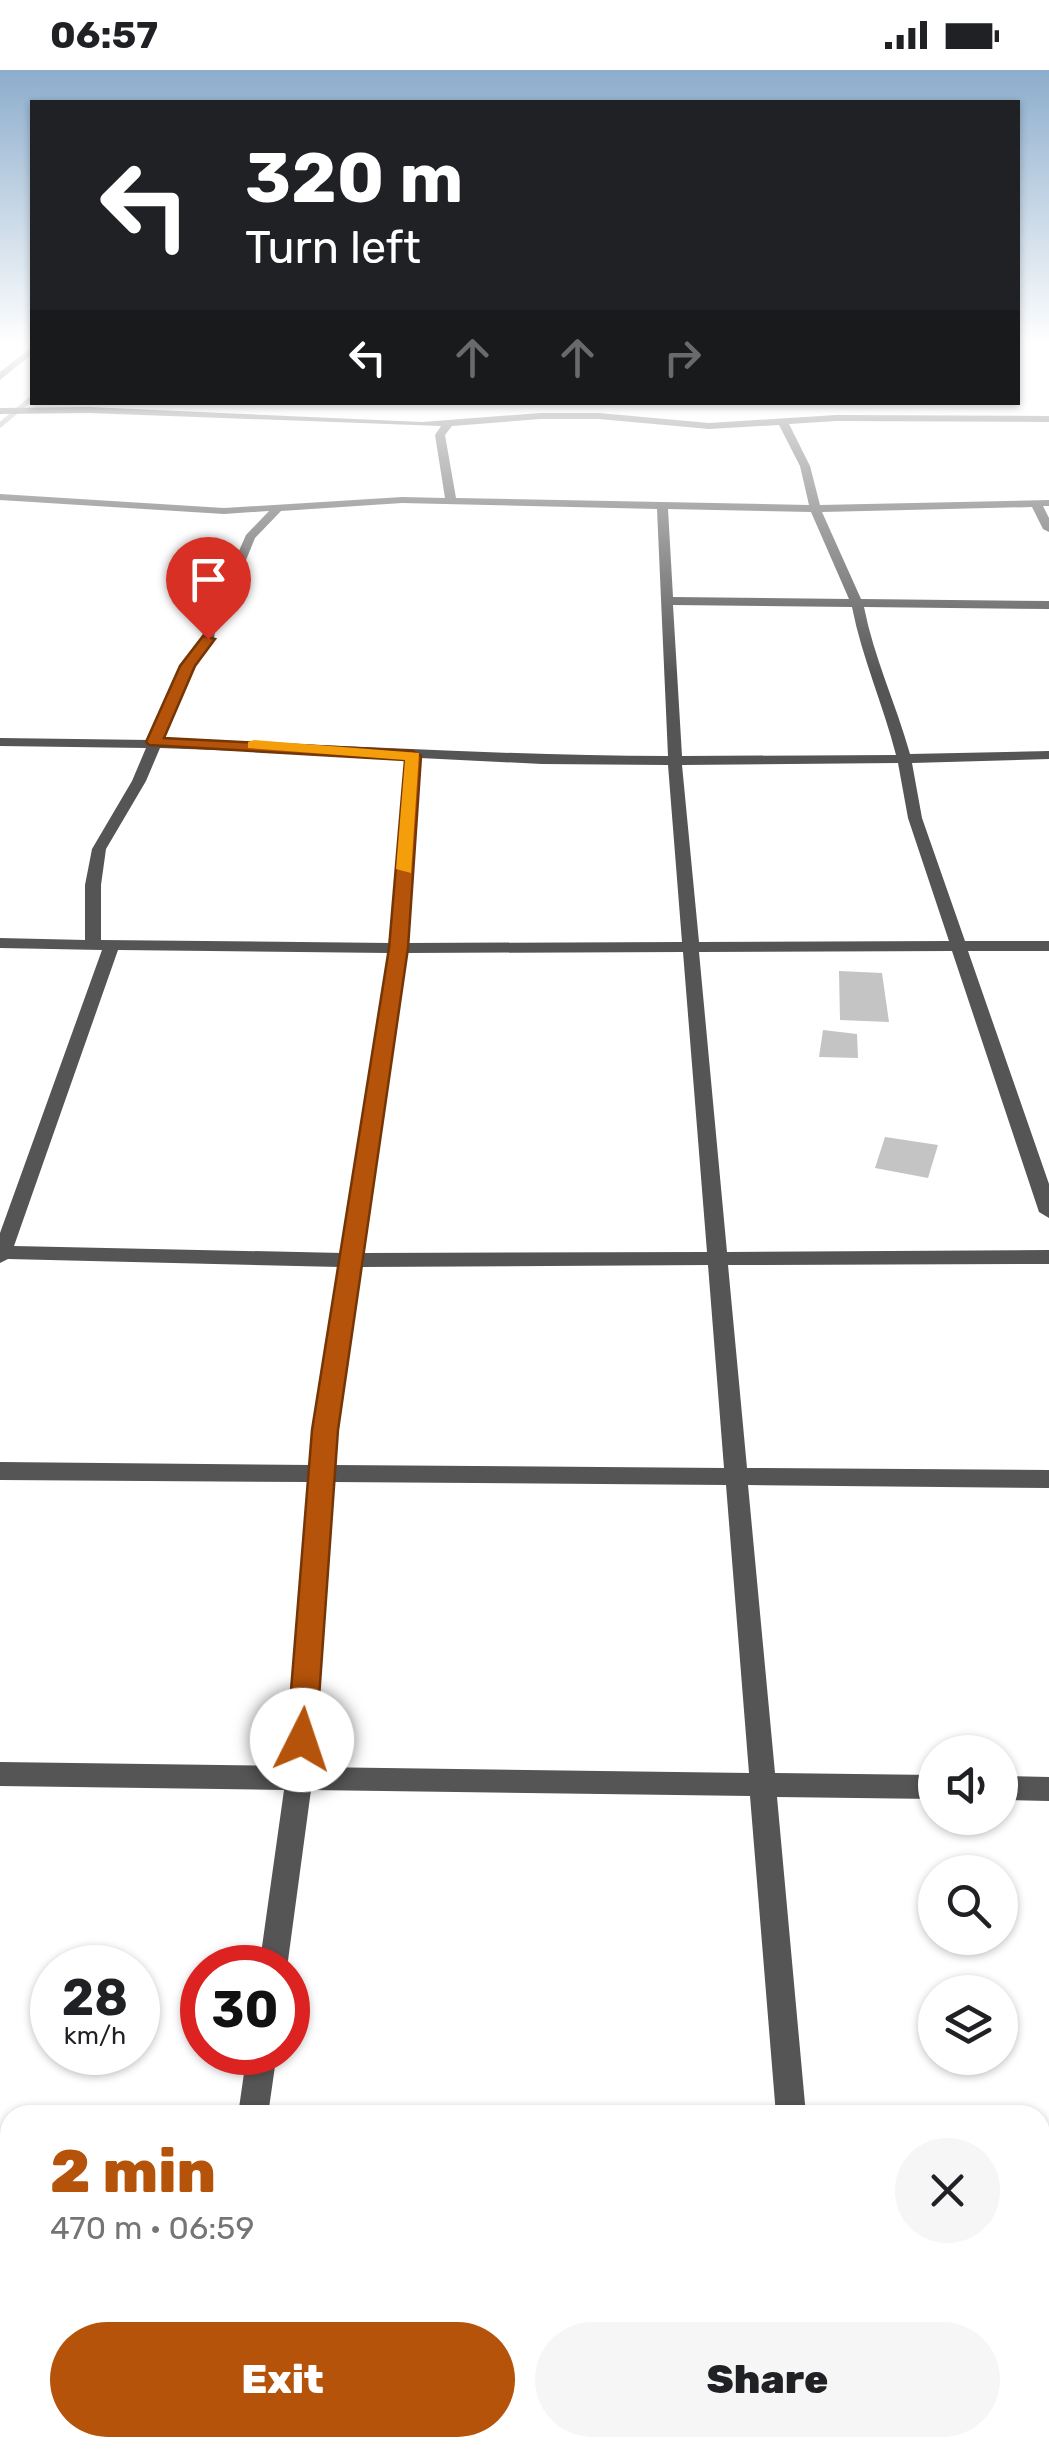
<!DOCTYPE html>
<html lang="en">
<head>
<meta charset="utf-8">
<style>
  body { margin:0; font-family:Rubik,sans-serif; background:#f6f6f6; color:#202124; height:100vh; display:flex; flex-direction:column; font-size:38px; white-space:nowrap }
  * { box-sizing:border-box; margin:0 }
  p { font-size:32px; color:#757577 }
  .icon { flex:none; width:55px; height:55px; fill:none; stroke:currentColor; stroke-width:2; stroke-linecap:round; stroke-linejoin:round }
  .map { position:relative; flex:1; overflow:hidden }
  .drawer { position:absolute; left:0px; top:2035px; width:1050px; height:352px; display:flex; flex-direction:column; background:#fff; border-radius:30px 30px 0 0; box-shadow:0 2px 8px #0004 }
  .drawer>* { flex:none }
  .hud { position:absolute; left:30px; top:30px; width:990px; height:305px; border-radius:0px; box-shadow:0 2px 8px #0004; background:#202124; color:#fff; overflow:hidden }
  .tools { position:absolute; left:918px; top:1665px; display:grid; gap:20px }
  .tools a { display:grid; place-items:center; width:100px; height:100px; border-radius:50%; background:#fff; box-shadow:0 2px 8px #0004; font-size:50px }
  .speed { position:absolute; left:30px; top:1875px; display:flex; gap:20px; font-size:50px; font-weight:700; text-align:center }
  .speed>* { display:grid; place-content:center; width:130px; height:130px; border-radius:50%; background:#fff; box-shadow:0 2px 8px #0004; line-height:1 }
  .speed small { font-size:25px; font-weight:400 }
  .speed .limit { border:15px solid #d22; background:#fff; color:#111 }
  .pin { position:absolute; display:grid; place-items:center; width:85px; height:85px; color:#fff; margin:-102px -42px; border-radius:50% 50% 50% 0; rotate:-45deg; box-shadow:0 0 10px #0007 }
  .pin .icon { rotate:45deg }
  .me { position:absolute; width:110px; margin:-55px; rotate:4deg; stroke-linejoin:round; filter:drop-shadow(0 0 8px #0008) }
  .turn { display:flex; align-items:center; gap:35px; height:210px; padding:0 50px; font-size:45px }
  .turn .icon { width:130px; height:130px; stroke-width:2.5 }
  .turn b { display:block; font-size:70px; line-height:85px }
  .lanes { display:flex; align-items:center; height:95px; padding:0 50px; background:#0003; justify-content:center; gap:50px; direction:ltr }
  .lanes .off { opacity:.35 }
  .round { display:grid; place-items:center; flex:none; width:105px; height:105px; border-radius:52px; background:#f6f6f6 }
  .head { display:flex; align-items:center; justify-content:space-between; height:170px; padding:0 50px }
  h1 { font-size:60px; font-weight:800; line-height:75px; color:#b45309 }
  .primary-button { display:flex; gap:20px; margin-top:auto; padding:20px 50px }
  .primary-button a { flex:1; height:115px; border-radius:60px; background:#b45309; color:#fff; font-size:40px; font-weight:800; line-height:115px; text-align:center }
  .primary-button a+a { background:#f6f6f6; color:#202124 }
  .status { display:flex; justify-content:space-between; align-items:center; height:70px; padding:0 50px; background:#fff; direction:ltr }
  .status svg { height:28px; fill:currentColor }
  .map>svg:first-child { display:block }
</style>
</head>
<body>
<div class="status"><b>06:57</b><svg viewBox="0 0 49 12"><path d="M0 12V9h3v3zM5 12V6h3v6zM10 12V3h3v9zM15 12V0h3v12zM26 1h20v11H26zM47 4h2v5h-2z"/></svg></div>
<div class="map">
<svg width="1049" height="2387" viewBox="0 0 1049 2387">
  <rect width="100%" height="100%" fill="#fff"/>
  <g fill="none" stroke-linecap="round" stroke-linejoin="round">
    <polyline stroke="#a3a3a3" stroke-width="5" points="0,355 32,328"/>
  </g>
  <g fill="#c4c4c4">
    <polygon points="839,901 882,903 889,952 840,950"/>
    <polygon points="823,960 857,964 858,988 819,987"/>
    <polygon points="885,1067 938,1075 928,1108 875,1098"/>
  </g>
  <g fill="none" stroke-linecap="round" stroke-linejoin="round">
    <g fill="#555" fill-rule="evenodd">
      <path d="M89 337 422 352 540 343H599L709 353 836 345 1049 346V352L836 351 789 354 810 396 820 435 1049 430V436H1043L1049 448V462L1043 459 1032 437 822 442 861 529 1049 531V539L864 537C874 588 896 634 910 684L1049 681V689L912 693 922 748 965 871H1049V881H968L1049 1114V1148L1039 1142 952 881 699 882 727 1182 1049 1180V1194L728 1195 747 1398 1049 1400V1418L748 1415 775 1703 935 1705V1729L777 1727 806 2045H776L750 1726 311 1720 287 1898H259L284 1720 0 1716V1692L287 1696 310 1412 0 1410V1392L311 1395 340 1197 8 1189 0 1193V1163L102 880 0 878V868L85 870V815L92 779 132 711 146 678 0 676V668L150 670 182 596 202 569 207 525 231 499 246 465 269 441 224 444 0 430V424L224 438 402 427 445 428 435 365 441 356 89 343 0 344V338ZM540 349H599L709 359 779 355 800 396 809 435 456 428 445 365 452 356ZM402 433 657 439 668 686C499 686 332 673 163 670L194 596 214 569 219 526 242 500 255 468 281 441ZM668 439 811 442 849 529 673 527ZM673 535 852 537C862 588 883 634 896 685L682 686ZM160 678 406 687 390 873 101 870V815L106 779 146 711ZM420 688 542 694 668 695 682 872 406 873ZM898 693 908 748 949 871 699 872 682 695ZM118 880 389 883 342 1183 14 1176ZM683 882 707 1182 362 1183 405 883ZM708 1195 724 1398 334 1395 360 1197ZM332 1412 726 1415 749 1703 313 1697Z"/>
      <polygon points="1000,1706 1049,1707 1049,1731 1000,1730"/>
      <polygon points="247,1982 277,1982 268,2045 238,2045"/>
      <rect x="0" y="2250" width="10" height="34"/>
      <rect x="1040" y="2266" width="9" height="34"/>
      <polygon points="191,2378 225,2378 224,2387 190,2387"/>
      <polygon points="810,2378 844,2378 845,2387 811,2387"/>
    </g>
    <polygon fill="#555" fill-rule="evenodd" points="32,277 32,284 0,310 0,302"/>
  </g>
  <linearGradient id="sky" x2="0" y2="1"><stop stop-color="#8cadcc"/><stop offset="0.45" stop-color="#fff"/><stop offset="1" stop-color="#fff" stop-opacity="0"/></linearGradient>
  <rect width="1049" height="606" fill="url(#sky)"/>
  <polygon fill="#b45309" stroke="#753606" stroke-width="2.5" points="203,566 215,569 195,596 164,668 413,681 421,686 408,878 338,1360 316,1670 312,1679 302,1683 291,1679 287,1670 312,1360 389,878 405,690 149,675 146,672 180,596"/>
  <polygon fill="#f59e0b" points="254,670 419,683 411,803 396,799 405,690 248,678 248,672"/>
</svg>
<div class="tools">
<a><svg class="icon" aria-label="sound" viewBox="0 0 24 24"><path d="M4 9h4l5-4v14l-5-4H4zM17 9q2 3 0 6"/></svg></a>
<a><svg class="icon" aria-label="search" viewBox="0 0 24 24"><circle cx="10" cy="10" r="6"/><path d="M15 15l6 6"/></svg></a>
<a><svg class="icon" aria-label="layers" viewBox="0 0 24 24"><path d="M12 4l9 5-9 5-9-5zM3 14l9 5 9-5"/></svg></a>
</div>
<div class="speed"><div>28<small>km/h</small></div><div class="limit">30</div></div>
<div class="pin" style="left:208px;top:569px;background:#d93025"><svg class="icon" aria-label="arrive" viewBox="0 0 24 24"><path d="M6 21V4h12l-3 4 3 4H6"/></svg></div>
<svg class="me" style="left:302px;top:1670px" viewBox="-20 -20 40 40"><circle r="19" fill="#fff"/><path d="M0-13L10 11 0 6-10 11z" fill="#b45309"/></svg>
<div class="hud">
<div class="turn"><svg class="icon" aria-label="left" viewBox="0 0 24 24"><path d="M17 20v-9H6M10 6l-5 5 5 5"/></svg><div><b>320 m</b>Turn left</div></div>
<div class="lanes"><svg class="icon" aria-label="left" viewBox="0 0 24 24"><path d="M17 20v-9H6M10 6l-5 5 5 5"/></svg><svg class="icon off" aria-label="ahead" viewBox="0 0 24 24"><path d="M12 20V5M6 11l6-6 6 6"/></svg><svg class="icon off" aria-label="ahead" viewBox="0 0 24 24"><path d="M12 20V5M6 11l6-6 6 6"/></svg><svg class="icon off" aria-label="right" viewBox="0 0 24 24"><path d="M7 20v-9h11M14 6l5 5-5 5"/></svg></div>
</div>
<section class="drawer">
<div class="head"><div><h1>2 min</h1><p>470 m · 06:59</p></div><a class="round"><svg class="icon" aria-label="close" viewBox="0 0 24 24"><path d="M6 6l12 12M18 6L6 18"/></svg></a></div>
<div class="primary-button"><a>Exit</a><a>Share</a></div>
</section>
</div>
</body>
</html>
